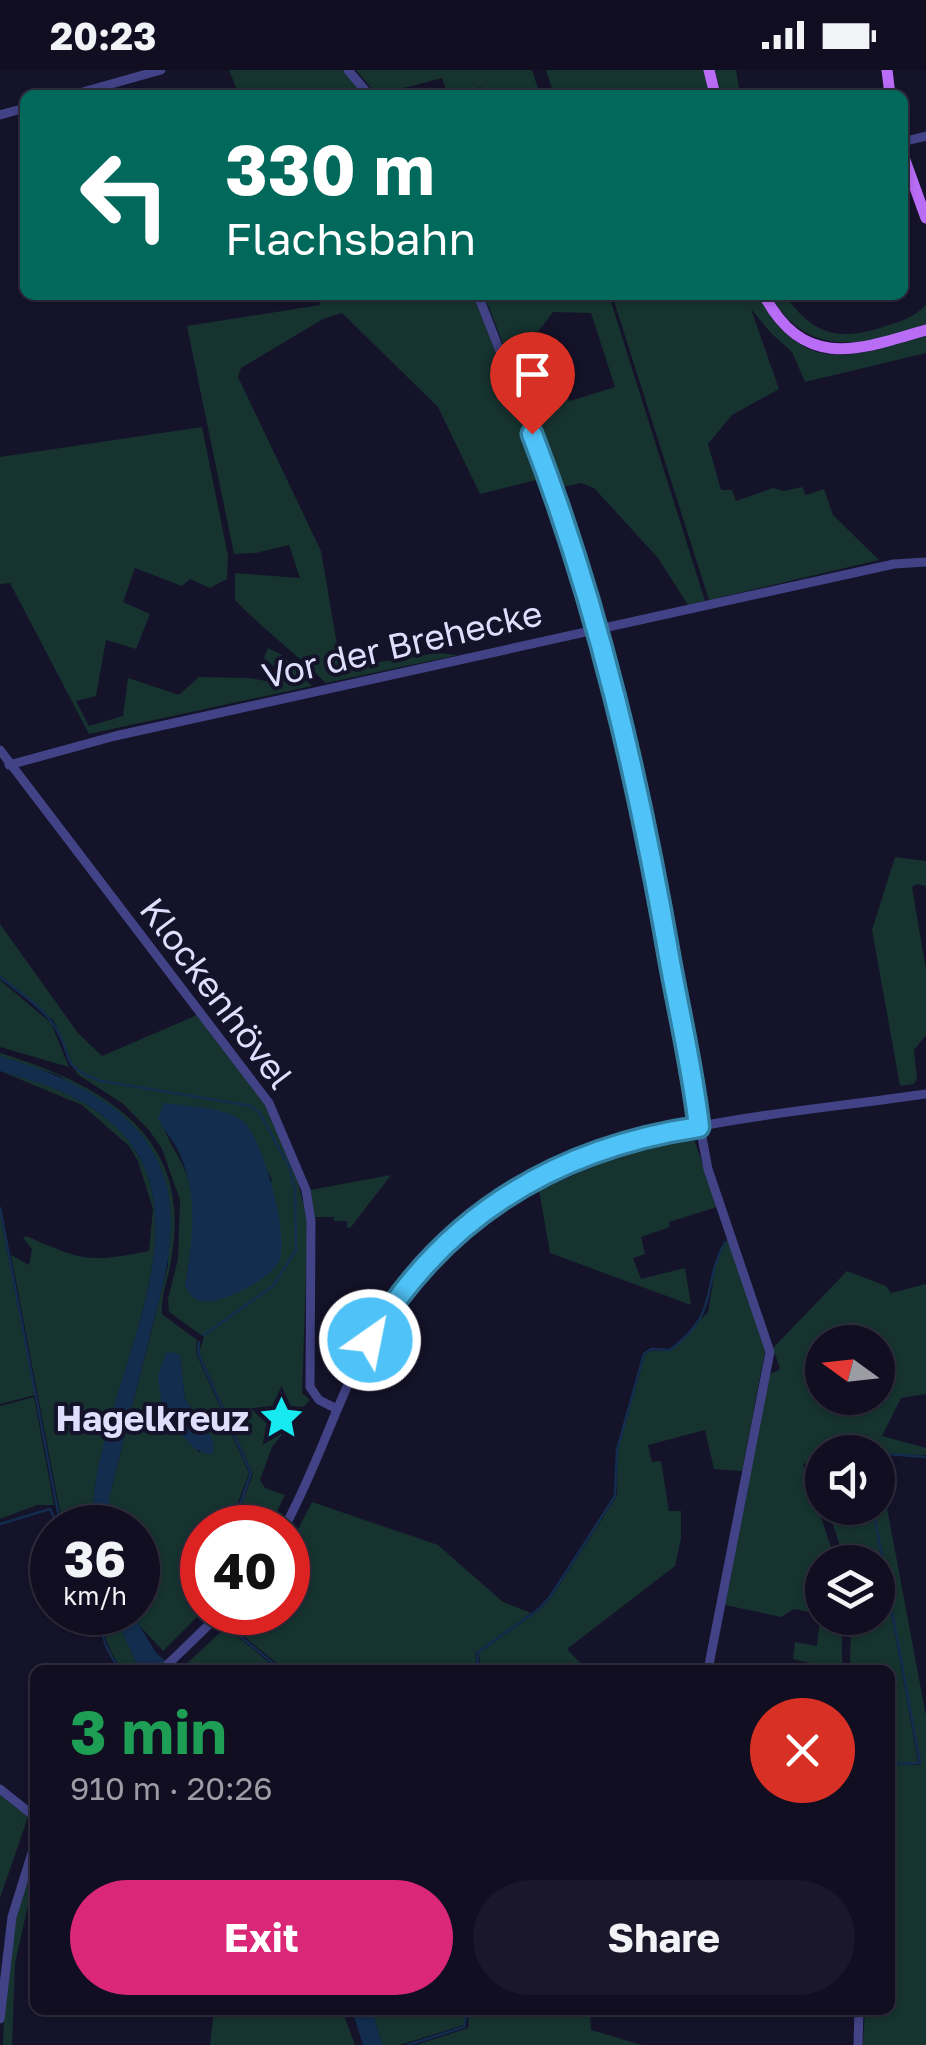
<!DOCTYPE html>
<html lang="en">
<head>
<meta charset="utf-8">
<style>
  body { margin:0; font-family:"Golos Text",sans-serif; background:#191729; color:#f1f3f6; height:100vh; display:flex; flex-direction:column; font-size:38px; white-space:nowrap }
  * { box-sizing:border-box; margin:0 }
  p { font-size:32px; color:#9c9ca5 }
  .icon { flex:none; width:55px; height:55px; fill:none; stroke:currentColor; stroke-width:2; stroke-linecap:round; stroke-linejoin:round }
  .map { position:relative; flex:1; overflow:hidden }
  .panel { position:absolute; left:30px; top:1595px; width:865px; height:350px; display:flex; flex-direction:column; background:#100e20; border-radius:15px; box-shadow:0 2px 8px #0004,0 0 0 2px #302e3e }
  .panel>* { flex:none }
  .guide { position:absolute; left:20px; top:20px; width:888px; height:210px; border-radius:15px; box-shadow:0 2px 8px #0004,0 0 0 2px #302e3e; background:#00695c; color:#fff; overflow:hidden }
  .needle { width:65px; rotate:285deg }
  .tools { position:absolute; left:805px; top:1255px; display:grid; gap:20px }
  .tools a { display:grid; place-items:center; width:90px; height:90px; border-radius:50%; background:#100e20; box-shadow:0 2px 8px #0004,0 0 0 2px #302e3e; font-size:50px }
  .speed { position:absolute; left:30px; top:1435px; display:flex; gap:20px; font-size:50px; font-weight:700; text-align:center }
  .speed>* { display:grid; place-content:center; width:130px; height:130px; border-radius:50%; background:#100e20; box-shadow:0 2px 8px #0004,0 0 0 2px #302e3e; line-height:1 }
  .speed small { font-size:25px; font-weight:400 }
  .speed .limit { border:15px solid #d22; background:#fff; color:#111 }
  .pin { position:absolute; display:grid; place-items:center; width:85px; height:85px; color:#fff; margin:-102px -42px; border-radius:50% 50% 50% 0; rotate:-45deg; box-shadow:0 0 10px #0007 }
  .pin .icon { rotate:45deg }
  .me { position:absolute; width:110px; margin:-55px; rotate:33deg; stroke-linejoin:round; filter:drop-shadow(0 0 8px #0008) }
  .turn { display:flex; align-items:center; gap:35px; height:210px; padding:0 40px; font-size:45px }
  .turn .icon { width:130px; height:130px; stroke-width:2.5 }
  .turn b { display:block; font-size:70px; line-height:85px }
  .round { display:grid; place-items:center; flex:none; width:105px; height:105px; border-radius:52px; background:#191729 }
  .head { display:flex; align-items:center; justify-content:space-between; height:170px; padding:0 40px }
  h1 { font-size:60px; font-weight:700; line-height:75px; color:#1e9e55 }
  .cta { display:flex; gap:20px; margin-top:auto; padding:20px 40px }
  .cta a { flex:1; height:115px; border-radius:60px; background:#db2777; color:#fff; font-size:40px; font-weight:700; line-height:115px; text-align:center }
  .cta a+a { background:#191729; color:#f1f3f6 }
  .status { display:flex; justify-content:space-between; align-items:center; height:70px; padding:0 50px; background:#100e20; direction:ltr }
  .status svg { height:28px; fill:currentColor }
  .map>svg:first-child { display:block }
</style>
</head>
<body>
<div class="status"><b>20:23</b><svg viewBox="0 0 49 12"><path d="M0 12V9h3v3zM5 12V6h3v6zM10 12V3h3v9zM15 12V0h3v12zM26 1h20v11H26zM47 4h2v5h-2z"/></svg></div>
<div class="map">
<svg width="926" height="1975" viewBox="0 0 926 1975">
  <rect width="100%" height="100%" fill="#15132a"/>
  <g fill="#163330" fill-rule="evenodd">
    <polygon points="229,0 343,0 364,25 239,25"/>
    <polygon points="356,0 532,0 540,25 483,25 481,17 448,25 442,8 377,25"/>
    <polygon points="546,0 704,0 709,25 554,25"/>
    <polygon points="715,0 736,0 740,25 721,25"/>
    <path d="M317 225H473L545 408 480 424 438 337 342 243 323 249 241 298 238 307 321 481 341 598 437 583 458 585 326 613C296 584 264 560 235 530V503L300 508 289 475 256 483 234 484 187 256 320 235Z"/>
    <polygon points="484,225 609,225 705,531 688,535 658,488 594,418 581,413 559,418 526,333 551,313 570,331 615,317 591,243 553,242 535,266 548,309 524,327"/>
    <path d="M612 225H758C805 307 848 288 926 266V283L805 312 792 282 771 263 751 239 779 319 732 345 708 374 721 420H732L736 431 773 418 784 421 802 417 806 425 824 419 833 445 879 490 709 530Z"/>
    <path d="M771 225H785C812 264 838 272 883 257 900 252 914 247 926 235V254C869 276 805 290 771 225Z"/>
    <polygon points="202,357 228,486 227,509 210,518 190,509 182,516 135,498 123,532 150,544 136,579 106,570 96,626 76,631 89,656 123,646 128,608 179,625 199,607 250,608 276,613 278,600 264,588 268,578 282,585 312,616 89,664 10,513 0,514 0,387"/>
    <polygon points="895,787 926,791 926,816 917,814 912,817 926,900 926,965 914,980 917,1009 914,1014 900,1016 872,860"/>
    <path d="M0 854 78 963 102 986 197 945 267 1037 294 1097 308 1152 302 1323 310 1330 296 1344 286 1334 279 1343 277 1355 285 1361 272 1377 260 1410 265 1418 285 1425 269 1457H233L253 1404 199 1282 204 1267 169 1242 168 1229 178 1189 180 1130 162 1079 149 1060 122 1033 77 1004 54 951 0 905ZM164 1033 226 1043 260 1086 272 1110 185 1216C191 1179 199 1143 187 1106 183 1091 166 1068 164 1057 163 1049 164 1040 164 1033Z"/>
    <polygon points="0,910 51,953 69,997 0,977"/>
    <path d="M0 983C75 1006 167 1046 174 1137 176 1153 174 1175 171 1191 168 1209 161 1225 162 1244L197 1270 196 1283 249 1403 229 1457 202 1458V1536L196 1548 163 1581 138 1554 132 1543 138 1542V1458L109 1457V1428L168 1195 161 1098 60 1006 0 986ZM180 1286 185 1329 209 1362 200 1383 163 1345Z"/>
    <path d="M0 1001C19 1007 40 1012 58 1020 213 1087 145 1225 112 1345 102 1381 91 1420 93 1457H63L11 1185 29 1195 32 1179 23 1168 26 1166C84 1191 87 1193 149 1181L153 1139 138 1091 129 1076 82 1035Z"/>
    <polygon points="694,1069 717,1137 669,1152 670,1157 641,1167 645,1184 633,1188 641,1209 685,1198 691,1235 550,1183 539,1120 616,1087"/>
    <polygon points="391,1105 351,1157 347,1158 347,1151 334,1151 334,1147 313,1147 310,1120"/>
    <polygon points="0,1145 35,1325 0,1334"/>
    <polygon points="728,1169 765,1281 742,1401 714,1399 705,1360 648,1375 652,1392 661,1391 669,1441 681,1441 681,1468 675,1496 567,1579 580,1593 581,1600 481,1600 479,1583 540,1540 551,1528 617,1426 618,1380 645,1285 651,1281 670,1281 708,1242 717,1188"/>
    <path d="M847 1201 886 1216 891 1223 926 1214V1324L901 1328 882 1366 926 1378V1385L822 1382V1422L813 1391 803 1394 836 1492H822V1548H842V1600H814V1594L793 1589 795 1572 817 1576 820 1549 814 1543 794 1539 781 1547 725 1535 769 1305 780 1299 773 1278ZM822 1272H878V1328H822Z"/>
    <polygon points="34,1327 54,1435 37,1435 0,1449 0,1336"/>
    <polygon points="878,1390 926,1646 926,1975 863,1975 863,1972 865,1940 890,1940 890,1695 921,1695 874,1438 878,1438"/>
    <polygon points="312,1432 438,1475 503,1532 531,1543 475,1583 477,1600 285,1600 231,1556 243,1543 288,1542 288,1479"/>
    <polygon points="828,1438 872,1438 918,1692 890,1693 890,1600 850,1600 851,1548 878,1548 878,1492 845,1492"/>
    <polygon points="99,1543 113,1543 140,1600 121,1600 108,1575"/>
    <polygon points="226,1557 278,1600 175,1599 177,1596 181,1599"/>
    <polygon points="0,1725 28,1747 0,1828"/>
    <polygon points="35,1782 35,1804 15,1893 12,1975 3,1975 5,1913 13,1859"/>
    <polygon points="214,1940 342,1940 355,1975 210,1975"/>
    <polygon points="372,1940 465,1940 464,1955 400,1975 382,1975"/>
    <polygon points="469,1940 590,1940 591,1960 642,1975 416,1975 468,1958"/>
  </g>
  <g fill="#132d4e">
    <path d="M0 986C83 1011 172 1052 171 1153 171 1189 161 1223 152 1257 138 1314 123 1371 109 1428V1457H93C91 1415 104 1371 116 1330 151 1213 206 1084 58 1020 40 1012 19 1007 0 1001Z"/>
    <path d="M164 1033C187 1037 227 1036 245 1053 263 1071 290 1167 279 1191 271 1209 220 1236 201 1231 192 1229 189 1223 185 1216 193 1168 200 1120 175 1075 169 1066 163 1058 158 1048Z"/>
    <polygon points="174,1282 180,1286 185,1329 212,1368 214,1380 210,1385 195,1379 163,1345 158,1306 166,1283"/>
    <polygon points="113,1543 132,1543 156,1583 176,1600 140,1600"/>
    <polygon points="352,1940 372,1940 382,1975 363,1975"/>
  </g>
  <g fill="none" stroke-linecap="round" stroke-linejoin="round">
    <g stroke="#132d4e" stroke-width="2.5">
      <path d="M0 907C17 921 41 936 53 954 76 986 55 995 101 1011L251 1036 259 1042 289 1096 295 1120 296 1180 273 1216 204 1265"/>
      <polyline points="0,1138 61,1458"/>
      <polyline points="199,1272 198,1283 251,1403 232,1458"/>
      <polyline points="878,1388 888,1384 926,1387"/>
      <polyline points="873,1438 920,1693 890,1694"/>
      <polyline points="0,1454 50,1439 59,1458"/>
      <polyline points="96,1542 106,1576 119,1600"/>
      <polyline points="229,1557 281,1600"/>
      <path d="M479 1600 477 1583 539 1539 550 1527 615 1426 617 1380 644 1284 651 1279 670 1280C722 1241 700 1218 725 1172"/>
      <polyline points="408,1975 464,1957 467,1940"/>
    </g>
    <g stroke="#414386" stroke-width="9">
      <polyline points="348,0 369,25"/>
      <polyline points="72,25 161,0"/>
      <polyline points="0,45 25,38"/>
      <polyline points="902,72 926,66"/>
      <polyline points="902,209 904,213"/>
      <polyline points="478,225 556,425 602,572 631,688 708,1099 770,1282 708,1600"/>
      <polyline points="0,680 269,1033 306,1120 311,1151 310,1317 319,1330 335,1338"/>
      <polyline points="9,695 115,666 894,494 926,492"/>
      <path d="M284 1458C321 1391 340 1317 381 1252 504 1054 720 1054 926 1024"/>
      <polyline points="162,1600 222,1542"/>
      <polyline points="0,1719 35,1747"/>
      <polyline points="0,1949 12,1847 35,1773"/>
      <polyline points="858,1975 859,1940"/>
    </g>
    <g stroke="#b96cf6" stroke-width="11">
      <polyline points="709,0 715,25"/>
      <polyline points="887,0 890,25"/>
      <polyline points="902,82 926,148"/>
      <path d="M764 225C804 301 859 280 926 260"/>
    </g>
  </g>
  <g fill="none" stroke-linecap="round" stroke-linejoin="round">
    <defs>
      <path id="route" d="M370 1270C444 1146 557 1078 699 1057 693 1002 680 947 670 892 639 712 598 535 532 364"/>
    </defs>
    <use href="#route" stroke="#337fa1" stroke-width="25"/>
    <use href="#route" stroke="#4fc3f7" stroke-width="18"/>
  </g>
  <defs>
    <symbol id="sight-bare" viewBox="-9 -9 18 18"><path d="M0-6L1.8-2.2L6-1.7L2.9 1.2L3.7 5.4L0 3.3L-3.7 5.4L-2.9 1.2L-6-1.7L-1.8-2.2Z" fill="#16e9f0" stroke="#15132a" stroke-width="2.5" paint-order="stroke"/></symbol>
  </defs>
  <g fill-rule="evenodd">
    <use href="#sight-bare" x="250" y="1316" width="63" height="63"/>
  </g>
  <g text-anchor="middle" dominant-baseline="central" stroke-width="8" stroke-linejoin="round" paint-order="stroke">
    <g font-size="35" fill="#dfdefd" stroke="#15132a">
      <text transform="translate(402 574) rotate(-13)">Vor der Brehecke</text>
      <text transform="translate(217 923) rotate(53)">Klockenhövel</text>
    </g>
    <g font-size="35" font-weight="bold" fill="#dfdefd" stroke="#15132a" text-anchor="end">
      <text x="249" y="1348">Hagelkreuz</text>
    </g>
  </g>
</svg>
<div class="tools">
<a><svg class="needle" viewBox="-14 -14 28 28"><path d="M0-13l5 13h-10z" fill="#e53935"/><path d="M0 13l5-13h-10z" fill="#9c9ca5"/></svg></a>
<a><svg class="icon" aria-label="sound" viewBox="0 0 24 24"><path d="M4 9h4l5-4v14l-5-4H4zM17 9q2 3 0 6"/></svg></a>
<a><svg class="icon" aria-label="layers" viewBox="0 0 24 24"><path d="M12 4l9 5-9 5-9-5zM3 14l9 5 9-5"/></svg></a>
</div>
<div class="speed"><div>36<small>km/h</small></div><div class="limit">40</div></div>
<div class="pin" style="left:532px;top:364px;background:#d93025"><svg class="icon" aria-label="arrive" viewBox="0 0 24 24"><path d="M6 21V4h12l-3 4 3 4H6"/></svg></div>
<svg class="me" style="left:370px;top:1270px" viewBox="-20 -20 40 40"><circle r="17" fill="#4fc3f7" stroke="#fff" stroke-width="3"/><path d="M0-11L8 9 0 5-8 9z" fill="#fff"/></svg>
<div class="guide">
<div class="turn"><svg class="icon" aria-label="left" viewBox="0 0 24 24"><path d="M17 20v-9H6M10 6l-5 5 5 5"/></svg><div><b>330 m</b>Flachsbahn</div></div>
</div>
<section class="panel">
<div class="head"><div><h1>3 min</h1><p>910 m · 20:26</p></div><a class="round" style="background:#d93025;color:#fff"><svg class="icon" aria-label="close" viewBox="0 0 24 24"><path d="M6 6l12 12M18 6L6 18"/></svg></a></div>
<div class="cta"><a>Exit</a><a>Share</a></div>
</section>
</div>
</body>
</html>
